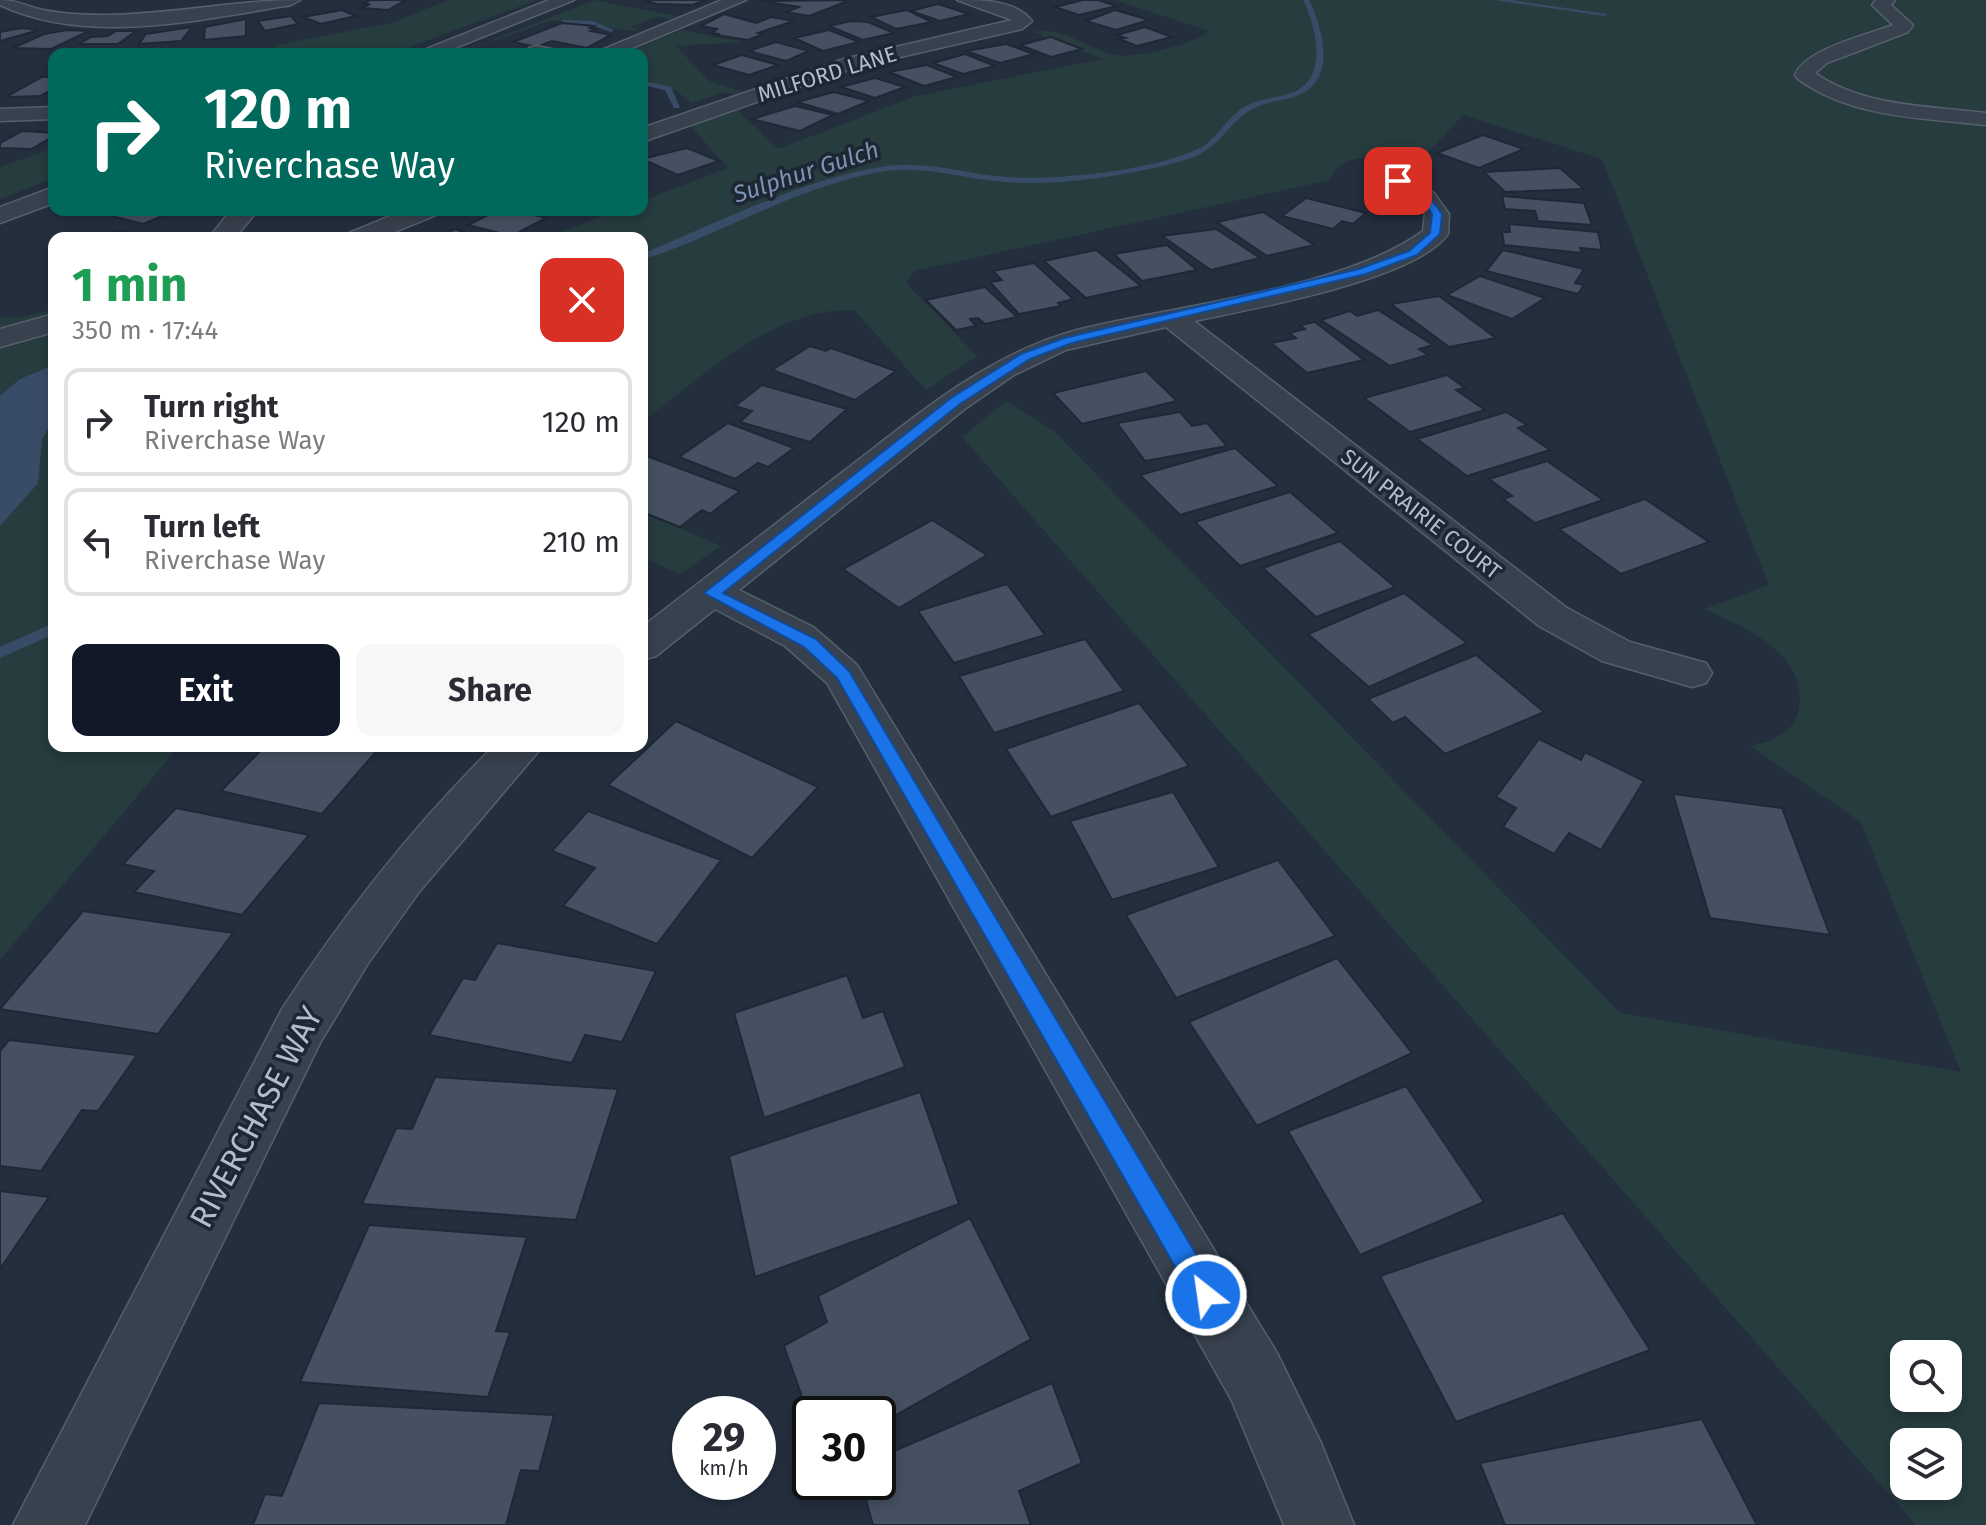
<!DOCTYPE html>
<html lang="en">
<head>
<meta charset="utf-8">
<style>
  body { margin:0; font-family:"Fira Sans",sans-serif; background:#f7f7f7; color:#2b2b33; height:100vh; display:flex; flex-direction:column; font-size:30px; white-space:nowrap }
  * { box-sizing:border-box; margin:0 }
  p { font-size:26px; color:#7c7c81 }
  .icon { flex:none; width:44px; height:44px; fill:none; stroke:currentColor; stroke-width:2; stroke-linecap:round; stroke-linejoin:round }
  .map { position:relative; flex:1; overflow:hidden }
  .drawer { position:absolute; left:48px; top:232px; width:600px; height:520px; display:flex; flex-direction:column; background:#fff; border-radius:16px; box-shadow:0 4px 12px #0003 }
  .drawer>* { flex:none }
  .banner { position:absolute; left:48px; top:48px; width:600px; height:168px; border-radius:16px; box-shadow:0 4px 12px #0003; background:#00695c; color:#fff; overflow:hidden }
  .fabs { position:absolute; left:1890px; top:1340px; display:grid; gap:16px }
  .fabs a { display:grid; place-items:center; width:72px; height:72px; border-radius:16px; background:#fff; box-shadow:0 4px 12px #0003; font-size:40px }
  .speed { position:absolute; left:672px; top:1396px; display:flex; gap:16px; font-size:40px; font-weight:700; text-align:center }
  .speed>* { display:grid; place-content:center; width:104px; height:104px; border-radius:50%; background:#fff; box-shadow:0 4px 12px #0003; line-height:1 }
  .speed small { font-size:20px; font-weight:400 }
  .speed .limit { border:4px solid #111; border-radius:12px; background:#fff; color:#111 }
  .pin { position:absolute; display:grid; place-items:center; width:68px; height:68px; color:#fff; margin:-34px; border-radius:16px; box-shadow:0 4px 12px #0006 }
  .me { position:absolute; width:88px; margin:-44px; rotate:330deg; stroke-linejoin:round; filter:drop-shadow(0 0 6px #0008) }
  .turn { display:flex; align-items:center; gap:28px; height:168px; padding:0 24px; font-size:36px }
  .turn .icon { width:104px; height:104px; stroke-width:2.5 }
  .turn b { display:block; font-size:56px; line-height:68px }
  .round { display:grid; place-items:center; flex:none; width:84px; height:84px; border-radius:16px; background:#f7f7f7 }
  .summary { display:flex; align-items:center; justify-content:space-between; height:136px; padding:0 24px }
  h1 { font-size:48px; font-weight:700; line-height:60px; color:#1e9e55 }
  .action { display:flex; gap:16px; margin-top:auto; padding:16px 24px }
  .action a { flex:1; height:92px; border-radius:16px; background:#111827; color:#fff; font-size:32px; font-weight:700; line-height:92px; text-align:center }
  .action a+a { background:#f7f7f7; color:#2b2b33 }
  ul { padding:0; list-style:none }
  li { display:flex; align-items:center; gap:24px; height:108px; margin:0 16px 12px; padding:0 8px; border:4px solid #e1e1e2; border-radius:16px }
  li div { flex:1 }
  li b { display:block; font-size:30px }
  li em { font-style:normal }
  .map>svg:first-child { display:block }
</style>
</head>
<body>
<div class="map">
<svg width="1986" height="1525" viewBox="0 0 1986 1525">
  <rect width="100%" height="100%" fill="#242f3e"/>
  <g fill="#263c3f" fill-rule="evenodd">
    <polygon points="448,0 537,0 390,54 269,54 276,45 391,23"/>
    <polygon points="595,0 677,16 669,19 657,17 630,27 641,30 633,31 553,20 456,54"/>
    <path d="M1114 0H1986V1525H1916L962 437 1006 401 1055 432 1620 1013 1961 1072 1861 822 1750 746C1772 741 1796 733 1799 707 1807 653 1745 627 1704 609L1769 585 1602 159 1463 115 1420 161C1396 157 1339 148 1330 180L914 271 906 283 977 356 926 390 854 310C773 307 703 377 642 422V238H545L618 210H642V201L728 168 690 126 738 110 778 149 916 96 1102 59 1033 32C1061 25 1088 49 1115 55 1134 59 1196 44 1209 31ZM1904 1354H1948V1398H1904ZM1904 1442H1948V1486H1904Z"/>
    <polygon points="681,30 744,42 676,46 709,81 743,92 734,95 725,92 691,103 677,91 642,79 642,54 625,54"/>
    <polygon points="54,148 54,178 0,199 0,167"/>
    <polygon points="54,309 54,746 179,746 0,960 0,317 17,318"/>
    <polygon points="642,512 721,546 680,574 642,557"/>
  </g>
  <polygon fill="#394c67" points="54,365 54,419 42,439 38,483 0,526 0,396 20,379"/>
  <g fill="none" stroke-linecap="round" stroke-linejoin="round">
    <g fill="#394c67" fill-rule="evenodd">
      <path d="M1303 0H1309C1322 26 1336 76 1303 93 1288 101 1272 100 1257 107 1229 119 1222 147 1191 158 1142 174 1057 187 1006 182 963 179 923 164 880 172 795 187 723 234 642 260V254C720 222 797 181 881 167 924 159 964 174 1007 177 1056 181 1154 170 1198 149 1219 139 1227 115 1248 105 1262 98 1279 98 1294 92 1329 77 1316 26 1303 0Z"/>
      <polygon points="1494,0 1511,0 1607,14 1604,16"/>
      <polygon points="562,20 592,21 614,30 611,32 591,25 564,23"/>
      <polygon points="645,81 671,87 680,108 674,108 665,90 642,85"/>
      <polygon points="54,623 54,634 0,658 0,647"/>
    </g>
  </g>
  <g fill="#455162" stroke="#1f2835" stroke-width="2">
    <polygon points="370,0 406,0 388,10 362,8 370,4 362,4"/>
    <polygon points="643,0 707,0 692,5 657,4"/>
    <polygon points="850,0 809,16 786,12 799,7 761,1"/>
    <polygon points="1083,0 1098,0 1117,6 1079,15 1055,7"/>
    <polygon points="938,4 969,14 940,21 911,11"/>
    <polygon points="342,10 356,16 321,24 303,17"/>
    <polygon points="907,10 932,22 896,29 871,17"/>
    <polygon points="1115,10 1149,20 1116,30 1086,21"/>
    <polygon points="724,14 756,23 771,17 794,21 758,33 763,34 748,40 716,35 718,34 712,33 717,29 701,26"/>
    <polygon points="291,16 298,24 265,31 258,21"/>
    <polygon points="246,19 246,36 204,40 205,27"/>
    <polygon points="851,21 868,22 894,33 863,40 829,26"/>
    <polygon points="562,23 594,26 590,28 597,29 591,31 611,35 587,48 552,41 537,47 513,42"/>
    <polygon points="192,27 181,41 139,44 146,34"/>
    <polygon points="1145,27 1172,37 1137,46 1119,39 1125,38 1117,35"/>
    <polygon points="21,28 39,30 0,41 0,32"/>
    <polygon points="67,30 89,31 51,49 13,48 44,34"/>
    <polygon points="829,30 859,42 823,51 794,38"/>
    <polygon points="116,31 136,31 118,44 79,44 91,37 108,36"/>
    <polygon points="1051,37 1082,49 1051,57 1020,45"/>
    <polygon points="776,42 809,51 786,61 749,51"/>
    <polygon points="1006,44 1034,54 1000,63 966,51"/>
    <polygon points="965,54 995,66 963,74 933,63"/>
    <polygon points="742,55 778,65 749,75 713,65"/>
    <polygon points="927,65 957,77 924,86 889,72"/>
    <polygon points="42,77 54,77 54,89 40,96 6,97"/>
    <polygon points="875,78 905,87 875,98 841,87"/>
    <polygon points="834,92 869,101 838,114 797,102"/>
    <polygon points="795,106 833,115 800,131 752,119"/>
    <polygon points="22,131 54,133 54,136 31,149 0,148 0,143"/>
    <polygon points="1483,135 1524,149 1479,168 1437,153"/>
    <polygon points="687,148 719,161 678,175 642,159"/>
    <polygon points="1560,168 1584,189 1505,192 1484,172"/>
    <polygon points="1502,196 1584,203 1592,225 1538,221 1535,211 1505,209"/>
    <polygon points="1306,198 1366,213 1353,224 1342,221 1333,229 1282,216"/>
    <polygon points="107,210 177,210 143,224 100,213"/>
    <polygon points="498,210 514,210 546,218 512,236 468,225"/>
    <polygon points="1263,212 1314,245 1267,256 1217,222"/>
    <polygon points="1509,224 1598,232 1602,250 1580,248 1582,253 1504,245 1502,232 1510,232"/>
    <polygon points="455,229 481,238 435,238"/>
    <polygon points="1216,229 1260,258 1211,270 1162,236"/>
    <polygon points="124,231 120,238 61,238"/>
    <polygon points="1167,245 1197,270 1142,281 1114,254"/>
    <polygon points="1096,250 1141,286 1086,298 1044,261"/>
    <polygon points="1503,250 1584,269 1575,283 1584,285 1578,294 1486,271"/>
    <polygon points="1034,263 1073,299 1058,303 1061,306 1019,314 990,282 1002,280 993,271"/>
    <polygon points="1480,276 1545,298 1512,319 1447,295"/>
    <polygon points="985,287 1017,317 985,324 978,318 970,319 976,326 956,330 926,300"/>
    <polygon points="1439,296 1496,338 1449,347 1391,304"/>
    <polygon points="1378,310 1433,345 1419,349 1428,355 1390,366 1321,320 1350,311 1357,316"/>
    <polygon points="1315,322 1364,360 1307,373 1271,343 1296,338 1289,333 1305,329 1300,325"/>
    <polygon points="810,346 826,351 831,348 896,371 855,400 772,370"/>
    <polygon points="1146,371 1177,401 1082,424 1053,393"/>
    <polygon points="1447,375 1465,388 1456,390 1485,410 1410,432 1364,398"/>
    <polygon points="762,385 847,409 810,442 740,422 752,411 735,406"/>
    <polygon points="1180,412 1192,426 1207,423 1227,446 1145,461 1117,423"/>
    <polygon points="1506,412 1527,425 1518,428 1550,450 1467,476 1417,439"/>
    <polygon points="728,423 794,448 768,467 758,463 735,479 679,457"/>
    <polygon points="1235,448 1278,486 1180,515 1140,475"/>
    <polygon points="644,455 740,491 710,514 702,510 680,527 642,512"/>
    <polygon points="1547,461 1603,500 1535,523 1503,499 1512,496 1489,479"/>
    <polygon points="1290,492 1338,533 1240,566 1195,522"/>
    <polygon points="1645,499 1709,542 1621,574 1559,529"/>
    <polygon points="932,520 987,555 899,608 843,569"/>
    <polygon points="1340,541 1395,587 1316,617 1263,568"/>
    <polygon points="1007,584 1045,635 954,663 918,611"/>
    <polygon points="1404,593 1467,643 1369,687 1308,634"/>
    <polygon points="1085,639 1124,691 994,733 959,676"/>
    <polygon points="1476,655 1544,712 1445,754 1405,717 1393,723 1368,699"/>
    <polygon points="1139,703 1189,766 1051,817 1006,749"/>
    <polygon points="676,721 818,787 752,858 608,785"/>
    <polygon points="1539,739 1581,760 1585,752 1644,781 1601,850 1569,833 1554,854 1503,827 1516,808 1496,797"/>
    <polygon points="265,746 381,746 322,814 221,791"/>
    <polygon points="1173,792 1219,867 1112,900 1070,821"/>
    <polygon points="1673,794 1782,808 1830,935 1710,918"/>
    <polygon points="176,808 309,835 242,915 134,892 154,871 123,864"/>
    <polygon points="588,811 721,860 657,944 563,906 595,868 552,851"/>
    <polygon points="1278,860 1335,936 1176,998 1126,915"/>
    <polygon points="83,911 233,933 158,1034 0,1009"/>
    <polygon points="497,943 656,971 622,1042 585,1035 572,1063 429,1035 463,978 475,980"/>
    <polygon points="1337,958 1412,1053 1257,1126 1189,1022"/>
    <polygon points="847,975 863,1018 883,1011 905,1067 764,1118 734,1013"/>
    <polygon points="9,1040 137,1055 98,1111 82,1110 41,1171 0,1166 0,1051"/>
    <polygon points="435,1077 618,1089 576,1220 362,1204 396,1128 412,1129"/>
    <polygon points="1406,1086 1484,1202 1360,1255 1288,1131"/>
    <polygon points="920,1092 959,1204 755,1277 729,1156"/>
    <polygon points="0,1191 49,1197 0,1269"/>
    <polygon points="1563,1213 1650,1350 1456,1422 1380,1276"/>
    <polygon points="970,1218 1031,1339 878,1425 878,1414 810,1414 810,1419 784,1346 827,1322 818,1296"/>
    <polygon points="369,1225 527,1237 496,1331 510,1332 488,1397 300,1382"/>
    <polygon points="1052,1383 1082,1463 1019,1491 1031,1525 873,1525 861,1482 878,1482 878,1458"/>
    <polygon points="319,1403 554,1415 539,1471 521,1470 506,1525 253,1525 265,1494 282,1496"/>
    <polygon points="1702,1419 1757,1525 1505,1525 1480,1463"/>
  </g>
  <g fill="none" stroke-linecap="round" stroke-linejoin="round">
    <defs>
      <g id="minor">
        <path d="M0 0C14 0 22 4 35 8 57 14 81 15 103 15 169 15 234 0 300 0L291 5C199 20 88 46 0 5Z"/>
        <polygon points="549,0 574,0 440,54 414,54"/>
        <polygon points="722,0 746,0 618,54 592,54"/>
        <path d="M957 0C983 0 1015 0 1032 21L1022 29 857 67 642 142V128L844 59 1012 20Z"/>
        <path d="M1876 0H1895L1891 5 1913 25 1908 32 1827 63 1815 73C1863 107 1930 106 1986 113V125C1923 118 1851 118 1798 79L1795 75C1805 49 1867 35 1893 25L1872 5Z"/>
        <polygon points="536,46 556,50 558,54 528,54 529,48"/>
        <polygon points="54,107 54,119 0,121 0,109"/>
        <path d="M1398 174 1434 193 1449 214 1448 234C1416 280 1251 309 1194 321L1567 608 1630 642 1706 663 1712 673 1706 683 1692 687 1602 661 1539 626 1166 327 1066 350 1014 375 966 408 739 590 813 627 857 665 1277 1353 1321 1443 1354 1525H1284L1231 1399 827 683 785 646 715 609 656 656 642 660V627C709 575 777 523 844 471 919 414 988 353 1081 329 1178 305 1344 289 1423 231L1425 214 1417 203 1386 181Z"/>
        <polygon points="54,187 54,203 0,223 0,207"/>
        <polygon points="231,210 258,210 235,238 209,238"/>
        <polygon points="405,210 439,210 436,215 380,238 345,238 349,233"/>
        <polygon points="54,314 54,332 0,347 0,329"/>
        <path d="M494 746H543L419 892 367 965 320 1043 85 1525H13L282 1009C344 914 413 826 494 746Z"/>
      </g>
    </defs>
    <use href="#minor" stroke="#565f6c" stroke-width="3"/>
    <use href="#minor" fill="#38414e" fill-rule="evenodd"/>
  </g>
  <path fill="#1a73e8" stroke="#114b97" stroke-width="2" d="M1395 179C1415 179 1432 199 1442 214L1440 234 1417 255 1366 274 1072 343 1030 359 960 404 723 593 816 639 849 671 1215 1286 1219 1295 1215 1305 1206 1308 1197 1305 837 678 804 647 704 593 951 398 1021 354 1064 338 1359 269 1409 251 1430 233 1432 214 1422 200 1395 183Z"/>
  <g text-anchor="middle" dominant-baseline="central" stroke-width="7" stroke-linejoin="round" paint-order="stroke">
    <g font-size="22" fill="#b4bcc9" stroke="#1d2633">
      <text transform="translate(827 74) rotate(-17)">MILFORD LANE</text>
      <text transform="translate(1421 514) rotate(38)">SUN PRAIRIE COURT</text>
    </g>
    <g font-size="24" font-style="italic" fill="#7c92b1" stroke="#1d2633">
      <text transform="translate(806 172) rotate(-18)">Sulphur Gulch</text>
    </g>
    <g font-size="32" fill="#b4bcc9" stroke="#1d2633">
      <text transform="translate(256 1117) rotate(-62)">RIVERCHASE WAY</text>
    </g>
  </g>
</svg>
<div class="fabs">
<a><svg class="icon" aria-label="search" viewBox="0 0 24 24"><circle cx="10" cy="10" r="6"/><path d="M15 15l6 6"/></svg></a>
<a><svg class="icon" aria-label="layers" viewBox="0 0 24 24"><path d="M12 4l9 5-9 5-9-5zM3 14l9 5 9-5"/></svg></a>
</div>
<div class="speed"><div>29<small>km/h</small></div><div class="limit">30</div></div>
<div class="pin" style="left:1398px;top:181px;background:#d93025"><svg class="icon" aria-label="arrive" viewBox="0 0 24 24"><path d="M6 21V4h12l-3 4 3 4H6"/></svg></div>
<svg class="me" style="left:1206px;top:1295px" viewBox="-20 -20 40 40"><circle r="17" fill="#1a73e8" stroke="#fff" stroke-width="3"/><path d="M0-11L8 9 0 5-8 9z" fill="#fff"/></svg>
<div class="banner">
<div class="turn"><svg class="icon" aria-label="right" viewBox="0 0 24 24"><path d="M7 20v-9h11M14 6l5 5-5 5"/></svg><div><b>120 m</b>Riverchase Way</div></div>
</div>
<section class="drawer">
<div class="summary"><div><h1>1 min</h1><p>350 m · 17:44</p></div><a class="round" style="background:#d93025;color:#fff"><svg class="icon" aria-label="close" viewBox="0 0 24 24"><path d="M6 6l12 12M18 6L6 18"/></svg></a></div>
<ul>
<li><svg class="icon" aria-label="right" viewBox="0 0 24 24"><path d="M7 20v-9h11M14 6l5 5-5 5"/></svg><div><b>Turn right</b><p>Riverchase Way</p></div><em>120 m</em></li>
<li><svg class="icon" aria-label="left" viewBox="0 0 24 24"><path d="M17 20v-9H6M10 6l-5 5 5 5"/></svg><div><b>Turn left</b><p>Riverchase Way</p></div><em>210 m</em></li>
</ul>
<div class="action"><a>Exit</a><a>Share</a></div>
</section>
</div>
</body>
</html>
